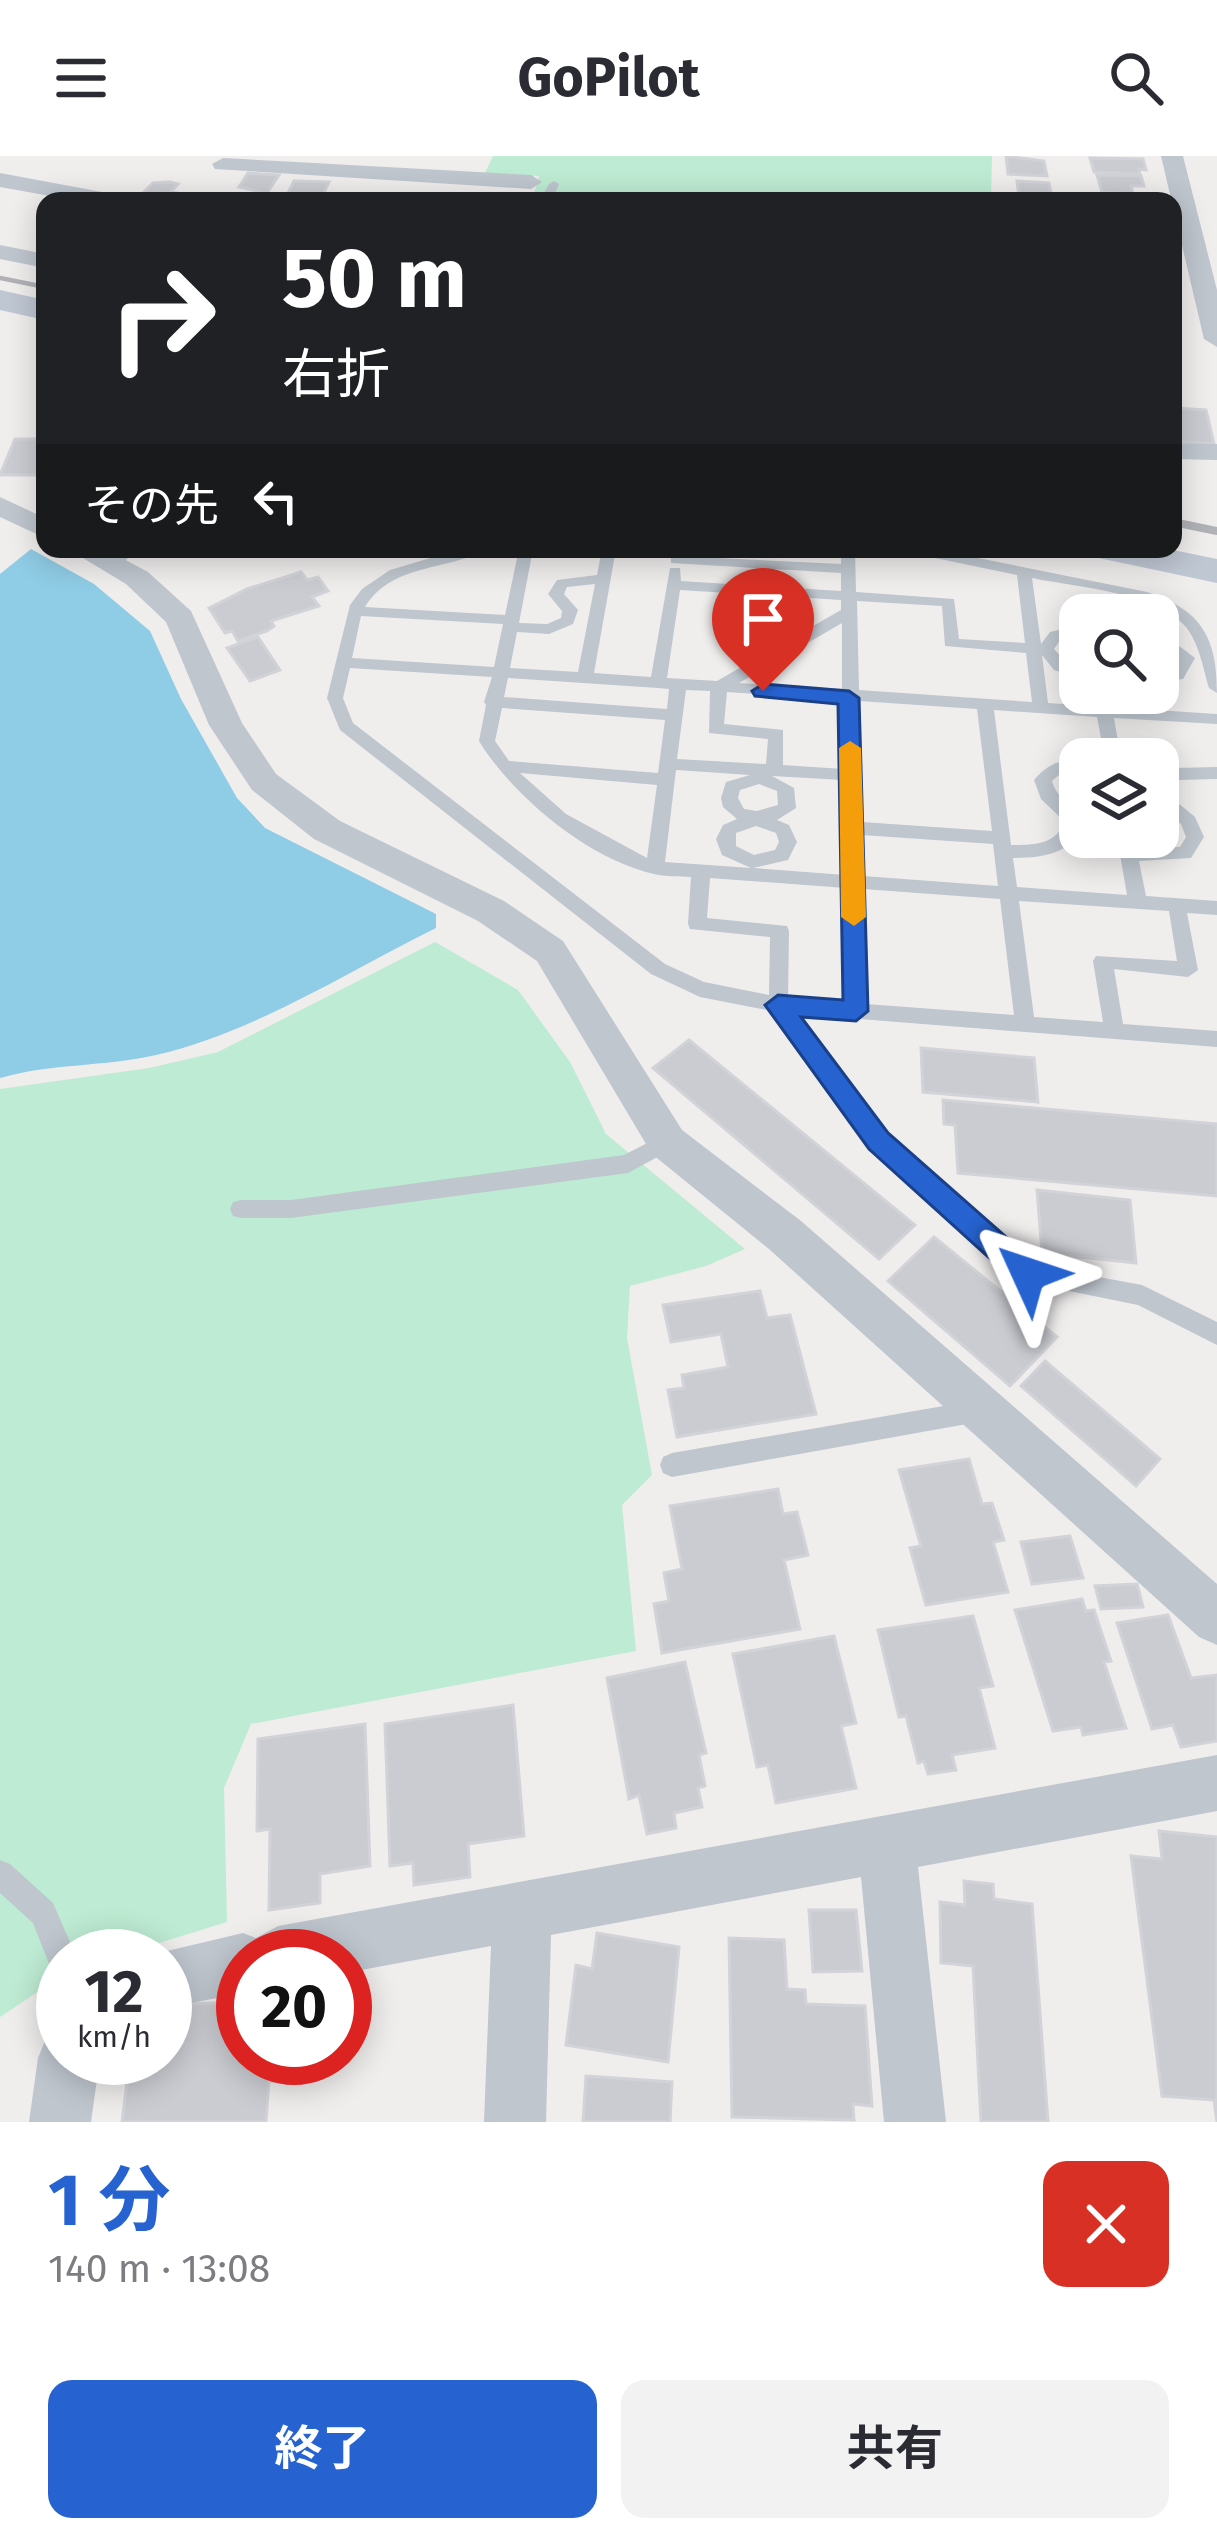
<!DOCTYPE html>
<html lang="ja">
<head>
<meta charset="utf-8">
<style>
  body { margin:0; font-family:"Fira Sans","Noto Sans JP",sans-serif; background:#f2f2f3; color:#2b2b33; height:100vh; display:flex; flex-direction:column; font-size:45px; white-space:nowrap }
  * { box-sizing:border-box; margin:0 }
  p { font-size:39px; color:#7c7c81 }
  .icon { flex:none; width:66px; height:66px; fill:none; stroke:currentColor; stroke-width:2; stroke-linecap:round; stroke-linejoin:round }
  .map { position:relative; height:1966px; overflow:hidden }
  .panel { display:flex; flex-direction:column; background:#fff; flex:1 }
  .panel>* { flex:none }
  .top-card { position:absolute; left:36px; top:36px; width:1146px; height:366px; border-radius:24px; box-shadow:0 6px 30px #0003; background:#202124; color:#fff; overflow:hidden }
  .tools { position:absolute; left:1059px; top:438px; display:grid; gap:24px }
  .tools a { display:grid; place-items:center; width:120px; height:120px; border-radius:24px; background:#fff; box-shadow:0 6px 30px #0003; font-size:60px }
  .speed { position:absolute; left:36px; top:1773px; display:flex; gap:24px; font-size:60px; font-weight:700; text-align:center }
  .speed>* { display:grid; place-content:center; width:156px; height:156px; border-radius:50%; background:#fff; box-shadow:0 6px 30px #0003; line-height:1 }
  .speed small { font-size:30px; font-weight:400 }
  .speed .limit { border:18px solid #d22; background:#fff; color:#111 }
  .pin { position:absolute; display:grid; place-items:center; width:102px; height:102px; color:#fff; margin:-123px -51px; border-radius:50% 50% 50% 0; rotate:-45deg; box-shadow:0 0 12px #0007 }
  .pin .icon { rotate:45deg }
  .me { position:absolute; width:132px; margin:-66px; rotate:312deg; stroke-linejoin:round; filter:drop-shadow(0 0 9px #0008) }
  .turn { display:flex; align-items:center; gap:42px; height:252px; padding:0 48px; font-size:54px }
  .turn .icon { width:156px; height:156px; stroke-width:2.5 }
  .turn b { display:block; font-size:84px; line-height:102px }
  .then { display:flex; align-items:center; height:114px; padding:0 48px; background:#0003; gap:24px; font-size:45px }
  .round { display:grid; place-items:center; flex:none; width:126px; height:126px; border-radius:24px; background:#f2f2f3 }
  .summary { display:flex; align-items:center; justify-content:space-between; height:204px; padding:0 48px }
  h1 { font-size:72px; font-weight:700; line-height:90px; color:#2663d1 }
  .button { display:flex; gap:24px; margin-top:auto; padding:24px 48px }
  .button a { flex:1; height:138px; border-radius:24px; background:#2663d1; color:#fff; font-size:48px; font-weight:700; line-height:138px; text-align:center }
  .button a+a { background:#f2f2f3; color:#2b2b33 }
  header { display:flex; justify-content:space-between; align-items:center; height:156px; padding:0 48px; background:#fff; font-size:54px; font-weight:700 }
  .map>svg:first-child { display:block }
</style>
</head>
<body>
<header><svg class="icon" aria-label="menu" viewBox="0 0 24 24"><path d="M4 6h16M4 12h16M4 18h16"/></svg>GoPilot<svg class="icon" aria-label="search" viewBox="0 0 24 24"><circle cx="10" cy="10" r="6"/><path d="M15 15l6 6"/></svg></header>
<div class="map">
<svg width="1217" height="1966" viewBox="0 0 1217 1966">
  <rect width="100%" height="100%" fill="#f0eded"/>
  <g fill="#beebd3">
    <polygon points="493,0 992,0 991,45 532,45 539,20 485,17"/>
    <polygon points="435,786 518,834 570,906 606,978 745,1093 706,1110 630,1130 627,1182 652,1319 622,1349 636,1495 251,1568 224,1632 227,1766 159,1787 106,1788 89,1800 63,1800 63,1819 0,1861 0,933 149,912 218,896"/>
  </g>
  <path fill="#8fcce5" d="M31 393 94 428 150 475 181 543 237 642 265 672 436 758V772C347 816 253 877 156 899 104 911 52 907 0 922V418Z"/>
  <g fill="#caccd2" stroke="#d2d3d8" stroke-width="3">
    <polygon points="1006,0 1044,5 1047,20 1008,18"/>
    <polygon points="1090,2 1143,3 1146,14 1139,13 1140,18 1094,16"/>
    <polygon points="248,17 279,19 267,37 239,31"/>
    <polygon points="1097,19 1141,20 1144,30 1131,30 1133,38 1102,36"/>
    <polygon points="294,25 329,26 320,45 284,45"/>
    <polygon points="1017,25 1049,27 1052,43 1019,41"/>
    <polygon points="170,26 178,28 171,36 177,37 168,44 141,39 153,27"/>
    <polygon points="1173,252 1206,254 1214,288 1173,285"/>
    <polygon points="15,283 45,283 45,299 36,319 0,319"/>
    <polygon points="301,416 307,424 318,421 328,435 312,441 319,450 271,465 274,470 267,475 238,485 232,475 225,477 209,452 247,433"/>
    <polygon points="258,481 280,514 250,525 227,492"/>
    <polygon points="689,884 915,1069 879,1103 653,912"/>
    <polygon points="921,892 1034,902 1038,946 923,936"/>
    <polygon points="943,944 1217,968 1217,1040 958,1017 955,969 944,968"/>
    <polygon points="1037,1034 1130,1044 1136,1107 1042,1097"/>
    <polygon points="934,1081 1057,1181 1010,1230 888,1125"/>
    <polygon points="760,1135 767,1162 790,1159 816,1258 677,1281 668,1234 684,1232 682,1219 728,1211 721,1178 671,1186 663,1149"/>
    <polygon points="1045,1205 1160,1303 1136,1330 1021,1230"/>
    <polygon points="969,1303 982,1348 992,1347 1004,1384 993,1386 1008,1436 926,1449 910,1392 921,1390 899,1314"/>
    <polygon points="778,1333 783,1358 797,1356 808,1399 784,1404 800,1473 662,1497 654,1448 669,1445 664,1417 682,1413 670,1350"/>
    <polygon points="1070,1380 1083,1422 1032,1428 1021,1386"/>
    <polygon points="1137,1428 1143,1451 1101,1453 1095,1430"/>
    <polygon points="1082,1443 1086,1455 1094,1454 1111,1505 1104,1506 1126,1572 1083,1579 1081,1571 1053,1575 1015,1454"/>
    <polygon points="1168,1459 1191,1522 1217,1519 1217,1585 1181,1591 1173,1569 1152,1573 1117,1467"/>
    <polygon points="973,1460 993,1530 979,1532 995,1592 952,1599 956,1614 928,1618 924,1605 918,1607 906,1560 899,1561 878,1474"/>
    <polygon points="834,1480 856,1567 841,1570 856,1632 776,1647 768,1609 757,1611 733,1498"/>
    <polygon points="685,1506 706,1597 699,1599 705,1630 698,1632 702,1651 674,1657 676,1672 647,1678 639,1639 629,1643 607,1522"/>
    <polygon points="513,1549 524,1680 468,1688 470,1721 414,1729 413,1707 390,1710 385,1568"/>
    <polygon points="365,1568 370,1710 320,1718 320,1747 269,1754 270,1673 257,1675 258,1583"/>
    <polygon points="1159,1675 1217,1681 1217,1966 1214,1944 1162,1940 1131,1700 1162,1703"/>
    <polygon points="964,1725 993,1728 994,1743 1032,1748 1048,1966 981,1966 973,1810 941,1807 940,1746 965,1749"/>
    <polygon points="809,1754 856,1754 862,1815 813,1816"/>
    <polygon points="597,1777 679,1791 668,1906 566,1889 576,1809 592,1813"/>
    <polygon points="729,1782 784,1784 787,1833 805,1834 806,1848 865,1850 872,1950 853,1948 854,1964 732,1961"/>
    <polygon points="243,1846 243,1902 288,1902 286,1925 269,1925 266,1966 122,1966 130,1902 165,1902 165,1888 183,1887 187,1848"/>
    <polygon points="586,1920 672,1926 670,1966 583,1966"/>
  </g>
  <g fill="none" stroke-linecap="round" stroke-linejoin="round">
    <g fill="#bfc6ce" fill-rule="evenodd">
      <polygon points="554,25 559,28 552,45 540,45 549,28"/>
      <polygon points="125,393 142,393 115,411 105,411 105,405"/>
      <path d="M461 393H486C447 416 393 406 365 451L505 459 519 393H533L519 467 547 468 561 462 562 455 548 438 557 424 597 419 602 393H616L594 517 651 521 670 412H680L681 425 841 435V417L671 407V401L676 400 841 408V393H855L856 436 954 443 959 483 1025 487 1017 419 911 397 904 393H933L1147 436C1202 454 1217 482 1217 537L1209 532C1203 512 1199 486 1185 470 1156 436 1075 431 1032 422L1041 488 1050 476 1080 469V479L1061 483 1054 493 1066 506 1080 512V523L1054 514 1042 499 1048 547 1217 558V568L1114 562 1121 603H1105L1097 561 994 554 1011 689C1034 689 1055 689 1065 666L1041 643 1034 624C1047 608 1066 600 1086 603H1080V613L1060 618 1052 625C1056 641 1071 648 1080 661 1080 698 1042 702 1013 702L1017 731 1127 739 1117 681H1135L1137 692 1180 691 1186 681 1181 668 1158 648V622L1174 612 1217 611V623L1178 624 1171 630 1172 642 1195 661 1204 681 1191 702 1139 705 1146 740 1217 745V759L1187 757 1198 814 1188 821 1114 813 1123 868 1217 875V891L796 858 886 979 1034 1109 1142 1129 1217 1166V1189L1138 1149 1020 1125 872 991 772 855 700 841 651 818 340 574 327 542 350 449 362 433 390 414ZM595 428 578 516 510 512 517 476 549 478 573 468 578 454 564 438 567 431ZM680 434 841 444V454L717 525 667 522ZM857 445 942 450 945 490 1026 497 1032 546 859 534ZM361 460 503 468 494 511 352 502ZM842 467V533L739 527ZM350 512 492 521 484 546 486 549 479 585C512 639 587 703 654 718 666 721 679 720 691 721L688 768 690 773 770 781 769 839 704 826 665 808 353 567 343 542ZM508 522 658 532 669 533 667 553 504 541ZM686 534 710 535 709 577 768 583 766 608 677 603ZM727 536 842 544 843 613 783 609V574L724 568ZM859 545 977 553 992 675 862 666ZM502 552 665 564 658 617 509 605 495 585ZM676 614 750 619 726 626 721 642 723 651 737 663 723 669 716 683 722 699 751 712 665 706ZM520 617 657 629 647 702 566 658ZM772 620 843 624 845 719 753 712 788 704 797 686 789 669 777 664 796 652 794 632ZM759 628 777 635 778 649 757 655 744 653 738 642 740 634ZM756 670 776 677 779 686 775 694 754 699 736 690V677ZM862 679 993 688 998 730 863 720ZM710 722 845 732 846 847 788 842 789 775 787 770 707 762ZM863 733 1000 743 1014 859 866 848ZM1019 745 1169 755 1177 805 1096 800 1093 805 1103 866 1034 861Z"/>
      <polygon points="1158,474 1195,502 1183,523 1158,527 1158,517 1172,515 1178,503 1158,487"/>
      <polygon points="667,977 674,980 678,986 674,992 628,1017 291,1062 241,1062 233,1060 230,1053 233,1046 241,1044 291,1044 624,999"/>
      <polygon points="978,1244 986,1247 990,1255 986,1263 978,1266 672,1321 663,1317 660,1309 663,1301 672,1297"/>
      <polygon points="0,1704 10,1708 53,1747 76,1800 63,1800 63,1819 52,1815 33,1767 0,1737"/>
    </g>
    <g fill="#bfc6ce" fill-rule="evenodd">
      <polygon points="1161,0 1183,0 1217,134 1217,191 1204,183"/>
      <polygon points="223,2 531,19 542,26 531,33 215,13 212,8"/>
      <polygon points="0,17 113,38 124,45 78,45 0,31"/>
      <polygon points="0,89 45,98 45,112 0,103"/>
      <polygon points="1173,287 1217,288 1217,304 1173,303"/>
      <polygon points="0,341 45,362 45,382 0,361"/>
      <polygon points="68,393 105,393 148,416 191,455 242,567 276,618 340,665 504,745 563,785 682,974 801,1065 1217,1428 1217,1489 1199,1481 769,1093 652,998 537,805 478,765 314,683 252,634 209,569 166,466 126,428"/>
      <polygon points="1217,1599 1217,1655 918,1711 946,1966 884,1966 861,1721 551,1779 546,1966 484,1966 491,1790 345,1817 345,1800 243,1800 243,1837 165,1852 165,1800 146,1800 243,1777 256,1782 278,1770"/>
      <polygon points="63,1874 63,1902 100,1902 91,1966 29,1966 38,1902 47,1880"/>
    </g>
    <g fill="#bfc7d3" fill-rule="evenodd">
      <polygon points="0,134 45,144 45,164 0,154"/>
      <polygon points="1088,393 1168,393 1217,403 1217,427 1094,401"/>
    </g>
    <polyline stroke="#b0b2b7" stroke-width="4.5" points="0,122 45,131"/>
    <polyline stroke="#b0b2b7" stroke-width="8" points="1173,366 1217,375"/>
  </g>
  <polygon fill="#2663d1" stroke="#194088" stroke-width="3" points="763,528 849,535 859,542 868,855 856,865 801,861 888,977 1038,1109 1042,1118 1038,1127 1028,1131 1017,1127 869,993 765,849 778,839 843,844 838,548 755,540 752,535"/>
  <polygon fill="#f59e0b" points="850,585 861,592 866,761 854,770 841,761 839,592"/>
</svg>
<div class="tools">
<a><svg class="icon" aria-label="search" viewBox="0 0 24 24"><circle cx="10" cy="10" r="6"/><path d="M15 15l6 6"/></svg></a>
<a><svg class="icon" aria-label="layers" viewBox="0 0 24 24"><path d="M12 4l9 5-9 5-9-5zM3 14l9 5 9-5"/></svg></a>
</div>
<div class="speed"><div>12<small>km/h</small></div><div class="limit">20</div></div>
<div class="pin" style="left:763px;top:535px;background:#d93025"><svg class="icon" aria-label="arrive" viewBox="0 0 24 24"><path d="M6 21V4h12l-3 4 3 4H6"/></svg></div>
<svg class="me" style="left:1028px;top:1118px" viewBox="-20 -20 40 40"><path d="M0-17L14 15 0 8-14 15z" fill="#2663d1" stroke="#fff" stroke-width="4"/></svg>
<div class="top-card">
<div class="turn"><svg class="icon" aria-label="right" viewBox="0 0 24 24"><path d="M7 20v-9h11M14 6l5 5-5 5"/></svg><div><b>50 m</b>右折</div></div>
<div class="then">その先<svg class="icon" aria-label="left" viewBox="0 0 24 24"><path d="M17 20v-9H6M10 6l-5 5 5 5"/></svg></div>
</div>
</div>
<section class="panel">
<div class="summary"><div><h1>1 分</h1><p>140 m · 13:08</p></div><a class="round" style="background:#d93025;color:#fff"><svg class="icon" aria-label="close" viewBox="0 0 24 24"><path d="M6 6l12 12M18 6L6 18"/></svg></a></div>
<div class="button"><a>終了</a><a>共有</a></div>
</section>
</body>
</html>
